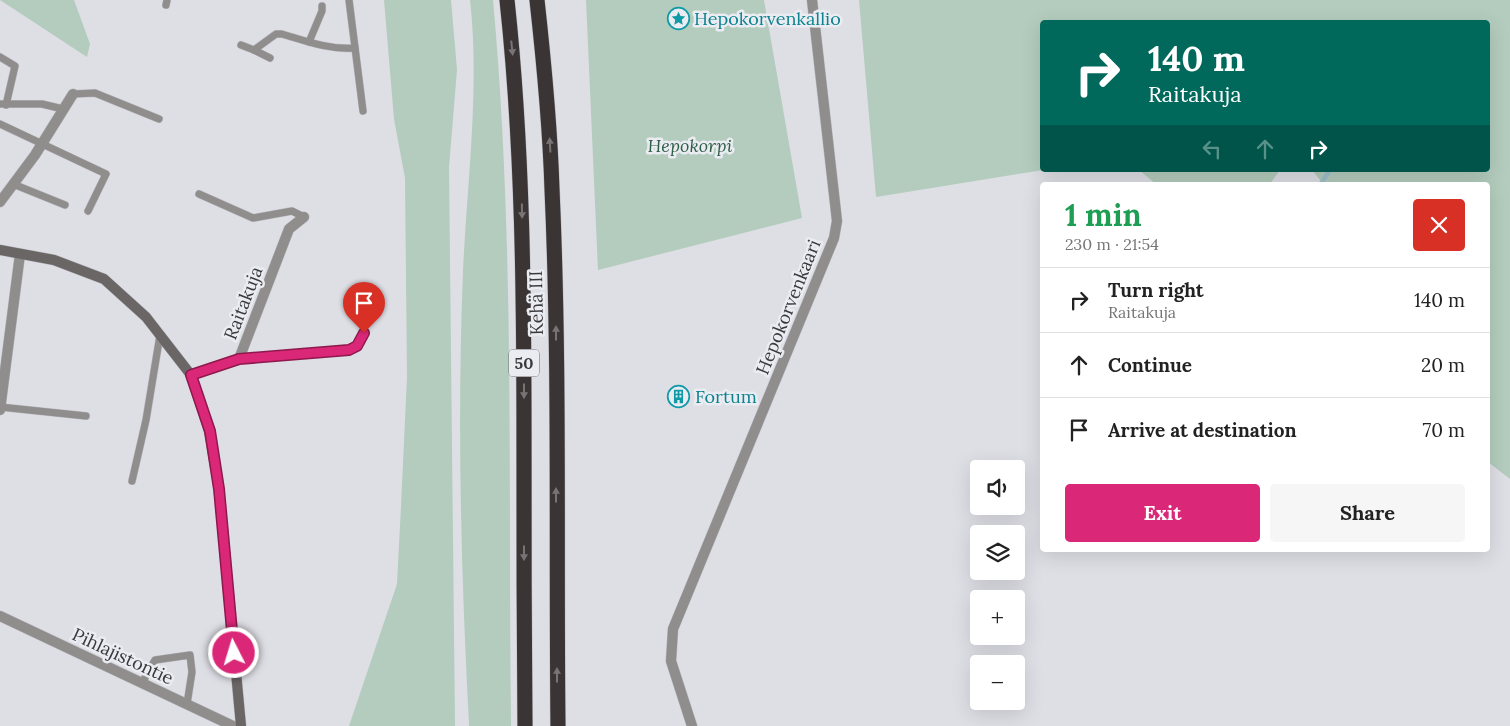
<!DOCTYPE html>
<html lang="en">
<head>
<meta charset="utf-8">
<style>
  body { margin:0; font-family:Lora,serif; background:#f6f6f6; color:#222; height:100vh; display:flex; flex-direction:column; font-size:19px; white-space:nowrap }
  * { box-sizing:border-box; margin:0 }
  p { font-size:16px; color:#767676 }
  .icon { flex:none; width:28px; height:28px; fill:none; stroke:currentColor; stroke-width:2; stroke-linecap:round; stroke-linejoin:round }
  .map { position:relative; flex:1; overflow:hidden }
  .drawer { position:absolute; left:1040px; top:182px; width:450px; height:370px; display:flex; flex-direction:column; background:#fff; border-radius:5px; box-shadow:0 5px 20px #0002 }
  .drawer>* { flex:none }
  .guide { position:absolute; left:1040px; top:20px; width:450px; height:152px; border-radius:5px; box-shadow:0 5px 20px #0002; background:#00695c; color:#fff; overflow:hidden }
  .controls { position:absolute; left:970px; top:460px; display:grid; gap:10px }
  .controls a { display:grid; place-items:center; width:55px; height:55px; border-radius:5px; background:#fff; box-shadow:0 5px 20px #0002; font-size:25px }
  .pin { position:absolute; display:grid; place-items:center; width:42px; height:42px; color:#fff; margin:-51px -21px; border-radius:50% 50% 50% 0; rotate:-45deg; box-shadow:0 0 5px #0007 }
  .pin .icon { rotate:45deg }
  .me { position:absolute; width:55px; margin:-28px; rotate:355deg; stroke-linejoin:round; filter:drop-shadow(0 0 4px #0008) }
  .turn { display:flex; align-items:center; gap:18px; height:105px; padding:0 25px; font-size:22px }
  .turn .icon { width:65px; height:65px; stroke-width:2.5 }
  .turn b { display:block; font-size:35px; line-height:42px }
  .lanes { display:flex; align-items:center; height:48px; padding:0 25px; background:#0003; justify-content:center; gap:25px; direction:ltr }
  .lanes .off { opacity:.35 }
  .round { display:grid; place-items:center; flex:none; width:52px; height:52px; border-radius:5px; background:#f6f6f6 }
  .head { display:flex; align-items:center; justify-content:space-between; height:85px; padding:0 25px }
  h1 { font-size:30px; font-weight:700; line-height:38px; color:#1e9e55 }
  .button { display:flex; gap:10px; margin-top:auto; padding:10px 25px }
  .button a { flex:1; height:58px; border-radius:5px; background:#db2777; color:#fff; font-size:20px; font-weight:700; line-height:58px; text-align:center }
  .button a+a { background:#f6f6f6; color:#222 }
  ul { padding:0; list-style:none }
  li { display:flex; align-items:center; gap:15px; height:65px; padding:0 25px; border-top:1px solid #e0e0e0 }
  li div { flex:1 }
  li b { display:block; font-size:19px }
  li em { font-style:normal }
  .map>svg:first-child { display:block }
</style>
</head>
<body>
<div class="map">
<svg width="1510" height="726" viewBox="0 0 1510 726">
  <rect width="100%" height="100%" fill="#dedee5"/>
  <g fill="#b3ccbd">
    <polygon points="0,0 74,0 90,44 87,57"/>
    <polygon points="384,0 451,0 457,70 449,167 455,726 349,726 397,584 401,506 407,377 405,178 394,119"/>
    <path d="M470 0H493C515 241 508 484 511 726H469V724C461 574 457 422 463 271 467 183 480 87 470 0Z"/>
    <polygon points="586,0 764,0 802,218 598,270"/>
    <polygon points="859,0 1510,0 1510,479 1488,462 1488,185 1324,185 1312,170 1488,170 1488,22 1042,22 1043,170 876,197"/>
    <polygon points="1139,170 1280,170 1269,185 1157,185"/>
  </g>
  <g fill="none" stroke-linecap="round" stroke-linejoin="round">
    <polyline stroke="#9fc0cd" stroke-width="4.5" points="1320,185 1330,170"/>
    <defs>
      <g id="lane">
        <polyline points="349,0 363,111"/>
        <polyline points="166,5 167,0"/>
        <polyline points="309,42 322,11 322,6"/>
        <path d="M241 45 254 50 276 34H282C306 41 329 50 355 48"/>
        <polyline points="254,50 270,58"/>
        <polyline points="0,57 15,66 6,105"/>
        <polyline points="73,94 95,93 159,119"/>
        <polyline points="0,104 42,104 63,109"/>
        <polyline points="0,124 106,174 88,211"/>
        <polyline points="13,184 65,205"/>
        <polyline points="199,194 253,218 292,211 304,217"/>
        <polyline points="239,359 349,350 357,346 364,333"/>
        <polyline points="0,407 86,416"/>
        <polyline points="132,481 146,420 160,335"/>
        <polyline points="142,683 155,660 190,655 192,672 187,704"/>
      </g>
      <g id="street">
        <polyline points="0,202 35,155 73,94"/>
        <polyline points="191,375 239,359 289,229 304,217"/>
        <polyline points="0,410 20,254"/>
        <polyline points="0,616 233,726"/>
        <polyline points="692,726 671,661 673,629 834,238 837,221 812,0"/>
      </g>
      <polyline id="secondary" points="0,250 54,260 104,279 146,317 191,375 209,431 219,489 241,726"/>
      <g id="highway">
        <path d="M507 0C523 148 524 297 524 446 524 539 524 633 525 726"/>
        <path d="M537 0C544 63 550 126 552 189 560 367 556 547 558 726"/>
      </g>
    </defs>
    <use href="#lane" stroke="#babac0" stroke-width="8"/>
    <use href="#street" stroke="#babac0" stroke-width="11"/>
    <use href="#secondary" stroke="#babac0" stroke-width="11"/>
    <use href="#highway" stroke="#babac0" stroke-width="16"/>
    <use href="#lane" stroke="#908d8d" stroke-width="7"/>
    <use href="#street" stroke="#908d8d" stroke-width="10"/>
    <use href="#secondary" stroke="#6b6666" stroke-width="10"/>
    <use href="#highway" stroke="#3a3434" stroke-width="15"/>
  </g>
  <defs><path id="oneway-solid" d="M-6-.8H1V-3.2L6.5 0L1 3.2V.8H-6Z" transform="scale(1.25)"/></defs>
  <g fill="#787476">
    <use href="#oneway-solid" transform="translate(512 48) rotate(84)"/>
    <use href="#oneway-solid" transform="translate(550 145) rotate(-93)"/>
    <use href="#oneway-solid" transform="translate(522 211) rotate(89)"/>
    <use href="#oneway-solid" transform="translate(556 333) rotate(-90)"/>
    <use href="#oneway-solid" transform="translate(524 391) rotate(90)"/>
    <use href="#oneway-solid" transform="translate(556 495) rotate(-90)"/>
    <use href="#oneway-solid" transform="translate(524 553) rotate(90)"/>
    <use href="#oneway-solid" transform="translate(557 675) rotate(-90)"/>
  </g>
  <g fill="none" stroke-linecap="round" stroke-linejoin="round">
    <defs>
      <polyline id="route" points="234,653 219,489 210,431 191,375 239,359 349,350 357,346 364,333"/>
    </defs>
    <use href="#route" stroke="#8e194d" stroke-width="12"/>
    <use href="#route" stroke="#db2777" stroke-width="9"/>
  </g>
  <defs>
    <symbol id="sight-ring" viewBox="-11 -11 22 22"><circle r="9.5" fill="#ebecf2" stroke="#0f9aa8" stroke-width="1.5"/><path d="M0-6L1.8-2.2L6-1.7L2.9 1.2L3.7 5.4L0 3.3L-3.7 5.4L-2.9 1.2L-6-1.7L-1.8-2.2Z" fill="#0f9aa8"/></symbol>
    <symbol id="building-ring" viewBox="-11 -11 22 22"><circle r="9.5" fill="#ebecf2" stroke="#0f9aa8" stroke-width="1.5"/><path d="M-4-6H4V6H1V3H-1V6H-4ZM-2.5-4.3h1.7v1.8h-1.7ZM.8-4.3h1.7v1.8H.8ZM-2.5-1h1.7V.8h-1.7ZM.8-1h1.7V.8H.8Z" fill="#0f9aa8"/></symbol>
  </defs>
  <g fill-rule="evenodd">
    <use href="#sight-ring" x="666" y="6" width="25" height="25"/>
    <use href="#building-ring" x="666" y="384" width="25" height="25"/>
  </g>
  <g text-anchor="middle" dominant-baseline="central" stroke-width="5" stroke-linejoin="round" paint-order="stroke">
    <rect fill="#ebecf2" stroke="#6f6f73" stroke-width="1" x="509" y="349.5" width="30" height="27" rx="4"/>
    <g font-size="16" font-weight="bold" fill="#3a3a3d">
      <text x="524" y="363">50</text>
    </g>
    <g font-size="18" fill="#0d838f" stroke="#ebecf2" text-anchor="start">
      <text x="694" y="18">Hepokorvenkallio</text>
      <text x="695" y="396">Fortum</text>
    </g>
    <g font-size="18" font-style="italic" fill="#2d6045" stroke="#ebecf2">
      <text x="690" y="145">Hepokorpi</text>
    </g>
    <g font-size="18" fill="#3a3a3d" stroke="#ebecf2">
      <text transform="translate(243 303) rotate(-69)">Raitakuja</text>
      <text transform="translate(536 303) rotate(-91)">Kehä III</text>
      <text transform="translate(788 307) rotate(-68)">Hepokorvenkaari</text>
      <text transform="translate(123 656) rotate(25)">Pihlajistontie</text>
    </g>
  </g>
</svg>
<div class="controls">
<a><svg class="icon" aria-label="sound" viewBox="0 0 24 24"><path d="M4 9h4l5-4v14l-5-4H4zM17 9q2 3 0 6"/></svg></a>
<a><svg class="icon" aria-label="layers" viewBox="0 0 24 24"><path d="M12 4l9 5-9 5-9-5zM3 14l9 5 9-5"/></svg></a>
<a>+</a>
<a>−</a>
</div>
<div class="pin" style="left:364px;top:333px;background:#d93025"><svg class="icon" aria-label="arrive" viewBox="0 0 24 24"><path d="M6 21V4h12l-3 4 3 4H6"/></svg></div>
<svg class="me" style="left:234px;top:653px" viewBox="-20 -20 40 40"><circle r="17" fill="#db2777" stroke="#fff" stroke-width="3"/><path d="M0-11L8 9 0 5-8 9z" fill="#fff"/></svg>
<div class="guide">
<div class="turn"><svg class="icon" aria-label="right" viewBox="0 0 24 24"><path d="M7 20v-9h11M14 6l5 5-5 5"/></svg><div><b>140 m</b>Raitakuja</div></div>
<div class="lanes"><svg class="icon off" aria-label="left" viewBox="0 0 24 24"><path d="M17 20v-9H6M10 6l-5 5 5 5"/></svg><svg class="icon off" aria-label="ahead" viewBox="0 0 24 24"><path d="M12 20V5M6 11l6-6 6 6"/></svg><svg class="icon" aria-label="right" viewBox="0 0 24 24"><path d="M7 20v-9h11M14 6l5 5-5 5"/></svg></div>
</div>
<section class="drawer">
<div class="head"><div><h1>1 min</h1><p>230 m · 21:54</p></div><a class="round" style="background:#d93025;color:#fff"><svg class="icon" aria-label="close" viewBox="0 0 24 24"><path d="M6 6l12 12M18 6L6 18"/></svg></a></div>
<ul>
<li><svg class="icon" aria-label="right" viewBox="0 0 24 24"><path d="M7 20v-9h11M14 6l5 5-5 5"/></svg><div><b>Turn right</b><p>Raitakuja</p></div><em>140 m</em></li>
<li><svg class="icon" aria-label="ahead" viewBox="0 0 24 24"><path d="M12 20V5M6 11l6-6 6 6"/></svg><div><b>Continue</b></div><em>20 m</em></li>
<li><svg class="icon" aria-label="arrive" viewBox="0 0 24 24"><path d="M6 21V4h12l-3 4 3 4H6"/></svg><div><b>Arrive at destination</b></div><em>70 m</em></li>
</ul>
<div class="button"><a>Exit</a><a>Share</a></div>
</section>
</div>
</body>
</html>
